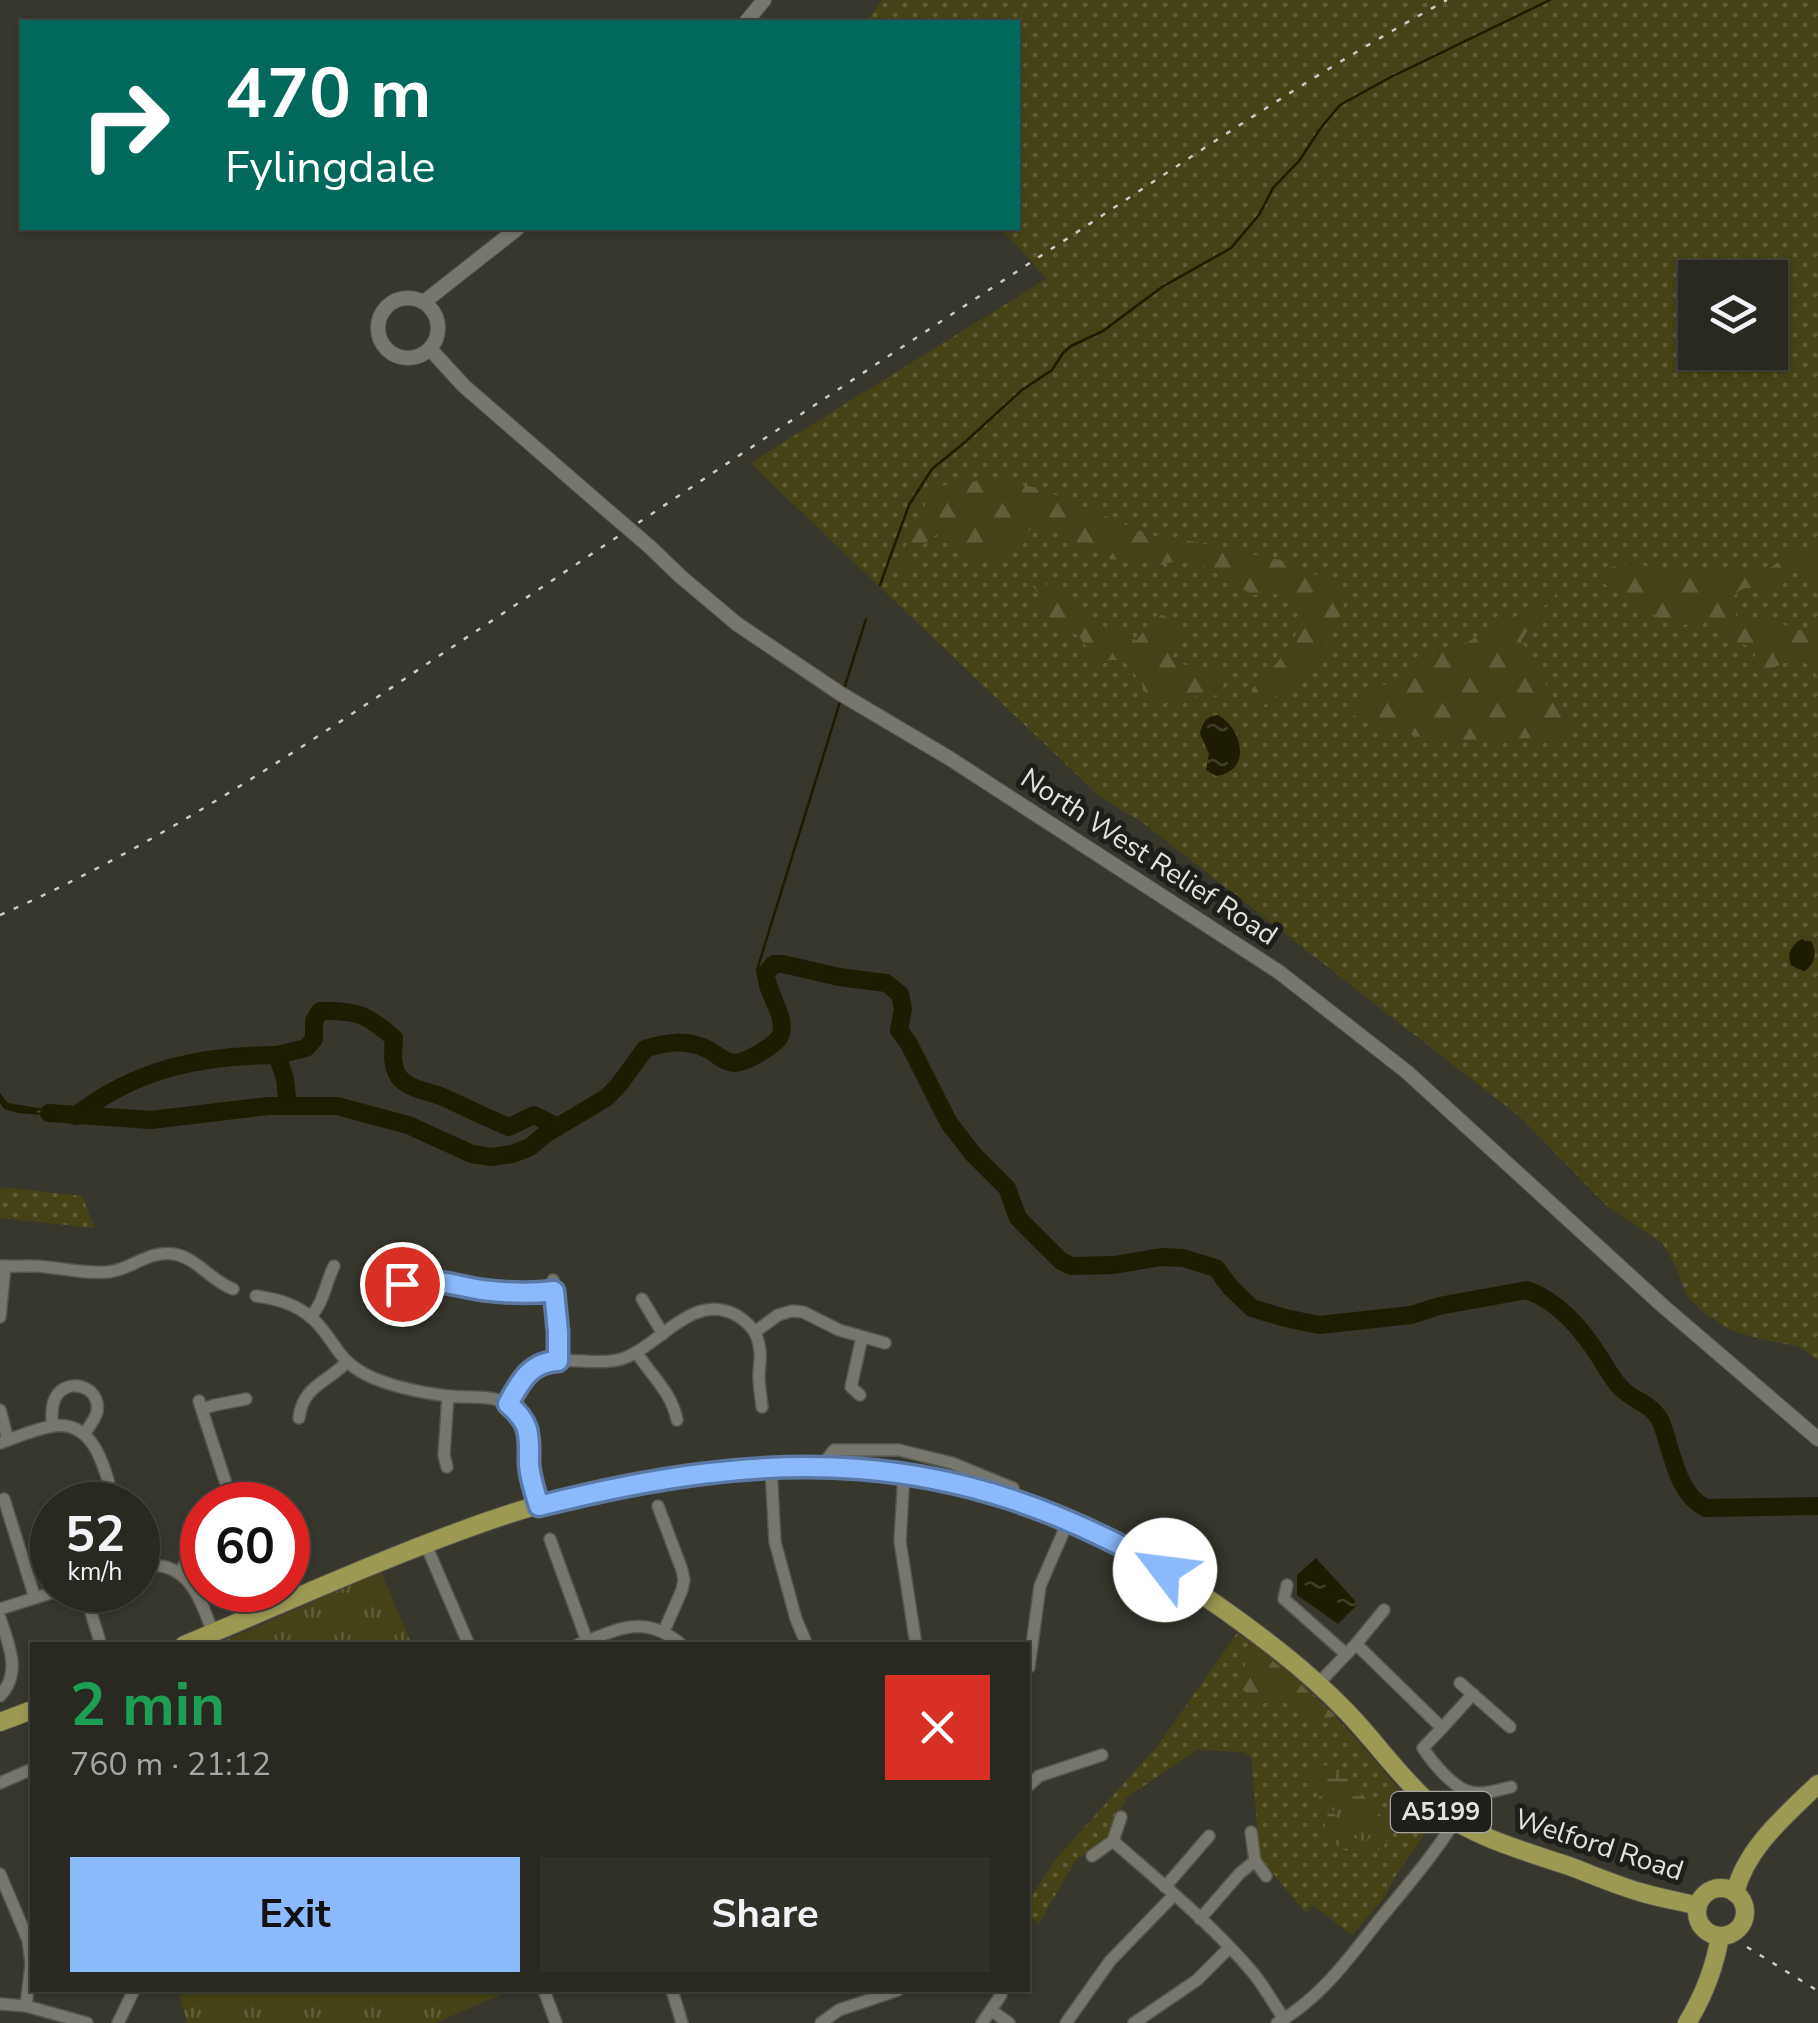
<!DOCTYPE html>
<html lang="en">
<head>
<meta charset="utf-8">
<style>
  body { margin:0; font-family:"Nunito Sans",sans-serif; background:#31312a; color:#f1f3f6; height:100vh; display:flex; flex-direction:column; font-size:38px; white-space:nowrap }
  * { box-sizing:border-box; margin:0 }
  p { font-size:32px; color:#a5a6a5 }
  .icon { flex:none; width:55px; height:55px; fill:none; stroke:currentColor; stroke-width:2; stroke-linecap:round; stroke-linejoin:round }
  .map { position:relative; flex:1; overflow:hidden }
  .panel { position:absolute; left:30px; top:1642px; width:1000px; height:350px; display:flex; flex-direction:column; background:#292922; border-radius:0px; box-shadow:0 2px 8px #0004,0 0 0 2px #454540 }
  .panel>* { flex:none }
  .top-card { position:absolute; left:20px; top:20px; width:1000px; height:210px; border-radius:0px; box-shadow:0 2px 8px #0004,0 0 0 2px #454540; background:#00695c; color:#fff; overflow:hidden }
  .controls { position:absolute; left:1678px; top:260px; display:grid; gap:20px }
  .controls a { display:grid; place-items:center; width:110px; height:110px; border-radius:0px; background:#292922; box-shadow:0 2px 8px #0004,0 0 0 2px #454540; font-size:50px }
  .speed { position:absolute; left:30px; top:1482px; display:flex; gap:20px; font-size:50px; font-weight:700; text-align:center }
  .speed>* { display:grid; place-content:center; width:130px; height:130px; border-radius:50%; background:#292922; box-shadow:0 2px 8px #0004,0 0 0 2px #454540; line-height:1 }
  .speed small { font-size:25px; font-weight:400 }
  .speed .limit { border:15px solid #d22; background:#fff; color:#111 }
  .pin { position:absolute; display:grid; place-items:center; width:85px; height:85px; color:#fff; margin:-42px; border:5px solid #fff; border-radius:50%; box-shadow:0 2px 10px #0007 }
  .me { position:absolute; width:110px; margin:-55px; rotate:300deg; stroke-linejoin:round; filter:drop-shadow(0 0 8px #0008) }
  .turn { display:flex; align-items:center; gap:35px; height:210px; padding:0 40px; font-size:45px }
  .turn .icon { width:130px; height:130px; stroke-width:2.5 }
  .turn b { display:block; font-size:70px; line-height:85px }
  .round { display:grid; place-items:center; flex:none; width:105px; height:105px; border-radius:0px; background:#31312a }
  .overview { display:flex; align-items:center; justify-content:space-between; height:170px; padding:0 40px }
  h1 { font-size:60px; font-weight:700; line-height:75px; color:#1e9e55 }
  .primary-button { display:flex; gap:20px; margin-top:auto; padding:20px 40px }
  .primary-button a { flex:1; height:115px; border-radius:0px; background:#8abafc; color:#111; font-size:40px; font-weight:700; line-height:115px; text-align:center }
  .primary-button a+a { background:#31312a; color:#f1f3f6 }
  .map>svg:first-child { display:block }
</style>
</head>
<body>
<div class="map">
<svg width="1818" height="2023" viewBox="0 0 1818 2023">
  <defs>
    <pattern id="grass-dots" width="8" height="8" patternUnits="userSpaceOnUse" patternTransform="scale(2.5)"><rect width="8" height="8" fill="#454315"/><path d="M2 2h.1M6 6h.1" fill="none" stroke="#605e36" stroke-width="1.8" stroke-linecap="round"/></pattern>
    <pattern id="forest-firs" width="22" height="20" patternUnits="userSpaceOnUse" patternTransform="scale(2.5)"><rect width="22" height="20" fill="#454315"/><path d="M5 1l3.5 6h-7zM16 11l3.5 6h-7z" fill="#605e36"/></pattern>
    <pattern id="wetland-marsh" width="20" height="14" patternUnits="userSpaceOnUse" patternTransform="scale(2.5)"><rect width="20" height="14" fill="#454315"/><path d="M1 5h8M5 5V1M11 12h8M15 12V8" fill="none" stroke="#605e36"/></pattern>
    <pattern id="park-tufts" width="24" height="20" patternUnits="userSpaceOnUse" patternTransform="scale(2.5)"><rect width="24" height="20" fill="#454315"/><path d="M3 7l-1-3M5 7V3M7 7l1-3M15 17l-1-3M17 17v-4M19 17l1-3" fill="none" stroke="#605e36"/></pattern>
    <pattern id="water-ripples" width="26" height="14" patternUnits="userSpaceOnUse" patternTransform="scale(2.5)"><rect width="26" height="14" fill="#1e1c00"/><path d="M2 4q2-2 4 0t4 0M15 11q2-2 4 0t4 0" fill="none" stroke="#3e3d25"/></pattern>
  </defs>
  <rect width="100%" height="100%" fill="#37372e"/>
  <g fill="url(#grass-dots)" fill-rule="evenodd">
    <path d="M882 0H1818V1360L1800 1347 1752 1337 1729 1329 1699 1309 1686 1294 1675 1265 1662 1243 1609 1208 1520 1117 1143 823 1098 795 750 463 1046 279 1019 247 998 228H1018V22H866ZM1695 278H1770V352H1695Z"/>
    <polygon points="0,1187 82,1196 95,1228 0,1218"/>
    <path d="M1237 1633C1290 1667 1335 1714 1376 1762 1395 1784 1414 1805 1427 1831L1398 1872 1384 1898 1352 1935 1313 1905 1306 1913 1260 1858 1251 1756 1243 1752 1197 1750 1126 1798 1109 1838 1076 1860 1039 1923 1028 1915V1902L1056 1859 1159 1744ZM1313 1774 1380 1849 1325 1825 1320 1796Z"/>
  </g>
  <g fill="url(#forest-firs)">
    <path d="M999 482 1040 488 1150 535 1190 541 1280 560 1313 574 1330 578 1338 584 1345 601C1335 631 1325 658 1300 679 1287 690 1272 697 1260 709L1251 710 1252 689C1273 666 1300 646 1300 613L1280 594 1253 595 1204 566 1176 561 1157 566 1138 561 1107 559 1050 528H1034L1019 536 997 557 984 561 978 560 960 551 953 546 948 537 940 532 912 553 910 570 903 568C901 545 923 496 944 486 960 478 982 483 999 482Z"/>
    <path d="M1818 545V581H1813C1789 561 1787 584 1768 588 1750 592 1744 580 1731 601L1737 618C1745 618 1754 618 1762 619 1781 621 1797 633 1818 632V677C1798 645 1780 669 1757 674L1754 665 1755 649 1736 642 1713 619 1675 627 1661 620 1630 597 1604 584 1605 576 1612 567 1627 563 1664 569 1687 568 1707 571 1769 569 1795 550Z"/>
    <path d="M1037 582H1044C1052 591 1061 596 1071 603 1092 617 1111 635 1137 640L1153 617 1162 615 1173 620 1182 628 1183 640 1171 658 1181 664 1224 674 1226 679 1219 695C1200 698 1186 693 1170 705L1143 691 1142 679 1136 676 1123 660H1099L1092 656 1079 636 1060 625H1054L1040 614V595L1033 586Z"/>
    <path d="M1554 585 1557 593 1540 611 1521 641 1529 652 1534 669 1545 683 1567 723V740C1520 735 1474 743 1427 738 1401 734 1377 724 1352 715L1349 709 1365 695 1414 669 1439 650 1462 645 1507 620 1524 613 1538 599 1543 589Z"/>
    <polygon points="1251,1642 1335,1715 1317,1726 1279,1698 1265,1703 1239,1688"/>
  </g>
  <path fill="url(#wetland-marsh)" d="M1320 1764 1340 1769 1392 1828C1389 1842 1380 1854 1365 1854 1318 1854 1324 1807 1313 1774Z"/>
  <g fill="url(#park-tufts)">
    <polygon points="381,1572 412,1645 214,1645"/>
    <polygon points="1336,1786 1378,1827 1366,1842 1345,1834 1331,1807"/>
    <polygon points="182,1990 512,1990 435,2023 188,2023 180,2000"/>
  </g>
  <g fill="url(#water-ripples)">
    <path d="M1218 715C1242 728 1253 771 1216 776L1206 770 1209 754 1200 734C1202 723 1206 716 1218 715Z"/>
    <path d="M1802 939 1811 941C1818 953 1815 965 1803 972L1791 965C1786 953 1792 945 1802 939Z"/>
    <polygon points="0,1093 8,1103 57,1111 76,1110 67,1117 18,1113 4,1109 0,1103"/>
    <polygon points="1316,1558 1358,1604 1338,1624 1297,1595 1297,1575"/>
  </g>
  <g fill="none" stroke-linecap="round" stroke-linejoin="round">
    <g stroke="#1e1c00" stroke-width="2.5">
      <polyline points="880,585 909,505 932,469 964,443 1022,390 1052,370 1063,353 1071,346 1103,331 1162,287 1231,248 1259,215 1273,188 1299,161 1320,129 1340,105 1389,78 1550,0"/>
      <polyline points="844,689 866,619"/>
      <polyline points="766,985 759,979 757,970 840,702"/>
    </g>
    <g stroke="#1e1c00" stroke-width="18">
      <path d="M277 1055 306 1048 314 1039V1021L320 1011C357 1010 366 1014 394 1038 393 1052 391 1065 399 1077 409 1090 429 1091 443 1097 465 1107 486 1118 509 1127L534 1115 558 1127"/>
      <path d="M49 1113 151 1120 268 1106H337L408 1125 472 1154 491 1157 512 1154 530 1147 547 1133 606 1098 618 1086 645 1049C666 1042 686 1039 707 1049 716 1053 724 1063 735 1063 746 1062 778 1045 781 1034 786 1014 766 993 766 973L774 964H783L839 977 886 983 900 994 903 1009 899 1030 909 1044 949 1123 973 1154 1007 1188 1018 1218 1061 1261 1072 1266 1114 1265 1161 1257 1183 1258 1216 1268 1231 1288 1252 1308 1285 1318 1319 1325 1411 1315 1439 1306 1527 1290C1559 1302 1581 1328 1599 1356 1606 1367 1612 1379 1621 1388 1633 1401 1652 1403 1661 1422 1672 1449 1676 1494 1706 1508L1818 1506"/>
      <path d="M75 1116C136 1069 200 1055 277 1055L285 1079 288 1106"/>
    </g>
    <defs>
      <g id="minor">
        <path d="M0 1266C15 1267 31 1265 46 1267 68 1269 86 1274 108 1272 131 1270 148 1250 174 1254 197 1258 211 1281 233 1289"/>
        <polyline points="553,1280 558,1323 558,1361"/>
        <path d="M402 1284C434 1277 451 1286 482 1290 506 1293 530 1294 554 1291"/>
        <path d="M256 1296C278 1299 296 1304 313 1319 338 1343 335 1361 373 1378 395 1387 424 1393 448 1396 472 1399 496 1392 515 1410 535 1430 527 1444 530 1468 531 1480 536 1493 539 1506"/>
        <polyline points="642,1299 663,1334"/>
        <polyline points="0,1317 5,1266"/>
        <path d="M310 1317C324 1303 325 1284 334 1266"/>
        <polyline points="755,1332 778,1315 792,1311 803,1312 839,1330 885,1343"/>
        <path d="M636 1352C651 1375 672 1393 677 1420"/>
        <polyline points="860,1395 851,1387 862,1337"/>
        <polyline points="199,1401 233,1505"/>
        <path d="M508 1404C514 1393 520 1380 529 1372 552 1349 597 1370 627 1357 661 1343 694 1292 736 1315 748 1322 757 1332 759 1345 762 1356 759 1365 759 1376 759 1386 761 1397 762 1407"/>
        <polyline points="202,1409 215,1405 246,1399"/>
        <polyline points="0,1410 8,1440"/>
        <path d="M299 1418C303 1386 325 1384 347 1362"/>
        <path d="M52 1426C52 1418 51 1409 54 1401 63 1375 102 1385 97 1412 95 1420 88 1428 84 1434"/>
        <path d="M0 1443C17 1437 35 1429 53 1426 97 1419 106 1475 115 1505"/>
        <polyline points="822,1466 834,1450 899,1450 952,1463 1013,1488"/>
        <polyline points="447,1467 444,1455 448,1396"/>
        <polyline points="771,1467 775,1542 796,1619 807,1645"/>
        <polyline points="904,1473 900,1541 916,1645"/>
        <polyline points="4,1499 35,1598"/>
        <polyline points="658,1506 682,1570 684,1580 682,1590 664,1631"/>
        <polyline points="550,1539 587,1641"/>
        <polyline points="426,1545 469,1645"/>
        <path d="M138 1566C187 1558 199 1595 213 1633"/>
        <polyline points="179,1573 190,1556 202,1546"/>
        <polyline points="1287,1585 1284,1599 1346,1654"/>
        <polyline points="84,1590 101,1645"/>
        <polyline points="0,1609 60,1590"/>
        <path d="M0 1618C9 1646 22 1672 0 1696"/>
        <polyline points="1356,1644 1384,1610"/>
        <path d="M577 1645C619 1629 644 1613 682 1645"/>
        <polyline points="1029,1667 1040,1586 1069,1519"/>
        <polyline points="1460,1683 1510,1727"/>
        <path d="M1318 1684 1356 1644 1442 1728 1423 1748C1432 1762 1454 1789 1471 1792 1484 1795 1498 1790 1511 1787"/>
        <polyline points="1442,1728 1473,1694"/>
        <polyline points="0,1783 32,1769"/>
        <polyline points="1028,1786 1039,1776 1102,1755"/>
        <polyline points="1251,1832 1255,1861 1266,1876"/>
        <path d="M1113 1841C1161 1883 1213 1925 1254 1974 1265 1988 1274 2004 1284 2019"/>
        <polyline points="1092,1856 1113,1841 1121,1817"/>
        <polyline points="0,1874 28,1940 31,1964 26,2006"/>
        <polyline points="1165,1887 1209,1836"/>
        <polyline points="1200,1919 1240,1873 1255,1861"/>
        <polyline points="544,1990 556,2023"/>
        <polyline points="672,1990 682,2023"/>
        <polyline points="0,2004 26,2006 87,2023"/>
        <polyline points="992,2011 1009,2023"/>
        <polyline points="118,2023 134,1990"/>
        <polyline points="821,2023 839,2010 898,1990"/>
        <polyline points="982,2023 1001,1995"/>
        <polyline points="1066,2023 1110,1961 1174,1895"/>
        <polyline points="1134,2023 1197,1980 1229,1948"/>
        <path d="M1277 2023C1321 1998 1349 1958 1380 1919 1406 1887 1433 1856 1455 1821"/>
      </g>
      <g id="tertiary">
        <polyline points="746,22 764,0"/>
        <circle cx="408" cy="328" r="30"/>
        <polyline points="424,302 518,228"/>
        <polyline points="430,349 464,386 608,511"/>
        <polyline points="650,547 680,576 737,624 841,694 949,758 1279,972 1407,1072 1663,1306 1818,1439"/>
      </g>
      <g id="primary">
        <path d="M184 1645C285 1603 385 1557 488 1521 673 1457 889 1439 1072 1521 1146 1554 1214 1600 1278 1650 1302 1669 1326 1690 1347 1712 1374 1740 1397 1773 1425 1799 1464 1835 1521 1850 1569 1866 1593 1875 1616 1885 1640 1892 1659 1898 1679 1901 1698 1906"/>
        <polyline points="0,1722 32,1710"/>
        <circle cx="1721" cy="1912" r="24"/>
        <path d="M1735 1893C1746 1848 1786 1815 1818 1784"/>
        <path d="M1687 2023C1703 1997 1715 1966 1720 1936"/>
      </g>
    </defs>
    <use href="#minor" stroke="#56564d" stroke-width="14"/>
    <use href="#tertiary" stroke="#56564d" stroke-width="16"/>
    <use href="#primary" stroke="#56564d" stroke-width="20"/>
    <use href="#minor" stroke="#77776d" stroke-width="11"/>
    <use href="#tertiary" stroke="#77776d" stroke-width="14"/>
    <use href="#primary" stroke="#9c9953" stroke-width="18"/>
    <g stroke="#cbcbc4" stroke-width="2.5" stroke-dasharray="5 10" stroke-linecap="butt">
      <path d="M0 915C172 840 331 727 487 624 671 501 854 378 1039 257 1174 169 1306 77 1447 0"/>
      <polyline points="1747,1947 1818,1991"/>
    </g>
    <defs>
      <polyline id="tertiary-bridge" points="608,511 650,547"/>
    </defs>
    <use href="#tertiary-bridge" stroke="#56564d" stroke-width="16" stroke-linecap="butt"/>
    <use href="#tertiary-bridge" stroke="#77776d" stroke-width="14"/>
  </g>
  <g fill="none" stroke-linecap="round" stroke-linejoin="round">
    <defs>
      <path id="route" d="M402 1284C434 1277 452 1285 482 1290 506 1293 530 1294 554 1291L558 1332V1361C530 1362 520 1382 508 1404 532 1424 529 1436 529 1464 530 1478 535 1493 539 1506 772 1447 952 1445 1165 1570"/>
    </defs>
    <use href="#route" stroke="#5a79a4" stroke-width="25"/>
    <use href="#route" stroke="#8abafc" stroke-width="18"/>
  </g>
  <g text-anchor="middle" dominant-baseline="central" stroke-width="10" stroke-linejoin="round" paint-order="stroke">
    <rect fill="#1e1e1a" stroke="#a7a7a2" stroke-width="2.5" x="1391" y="1792" width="100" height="40" rx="8"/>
    <g font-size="25" font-weight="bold" fill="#e2e2dc">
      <text x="1441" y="1812">A5199</text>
    </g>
    <g font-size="28" fill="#e2e2dc" stroke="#1e1e1a">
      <text transform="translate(1149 857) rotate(33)">North West Relief Road</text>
      <text transform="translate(1599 1845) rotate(18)">Welford Road</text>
    </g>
  </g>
</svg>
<div class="controls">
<a><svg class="icon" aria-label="layers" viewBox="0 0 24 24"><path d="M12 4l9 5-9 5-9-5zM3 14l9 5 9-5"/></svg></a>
</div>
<div class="speed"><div>52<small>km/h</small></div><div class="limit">60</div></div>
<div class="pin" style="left:402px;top:1284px;background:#d93025"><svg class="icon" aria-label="arrive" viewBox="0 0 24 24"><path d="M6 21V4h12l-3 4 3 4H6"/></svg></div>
<svg class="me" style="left:1165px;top:1570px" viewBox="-20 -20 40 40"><circle r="19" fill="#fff"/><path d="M0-13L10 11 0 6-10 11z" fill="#8abafc"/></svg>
<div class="top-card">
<div class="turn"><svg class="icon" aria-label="right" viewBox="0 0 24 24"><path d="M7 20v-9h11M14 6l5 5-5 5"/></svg><div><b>470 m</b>Fylingdale</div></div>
</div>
<section class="panel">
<div class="overview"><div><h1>2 min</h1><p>760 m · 21:12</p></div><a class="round" style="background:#d93025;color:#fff"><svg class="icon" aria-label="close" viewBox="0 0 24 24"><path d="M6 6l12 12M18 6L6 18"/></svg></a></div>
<div class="primary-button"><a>Exit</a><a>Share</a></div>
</section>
</div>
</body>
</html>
